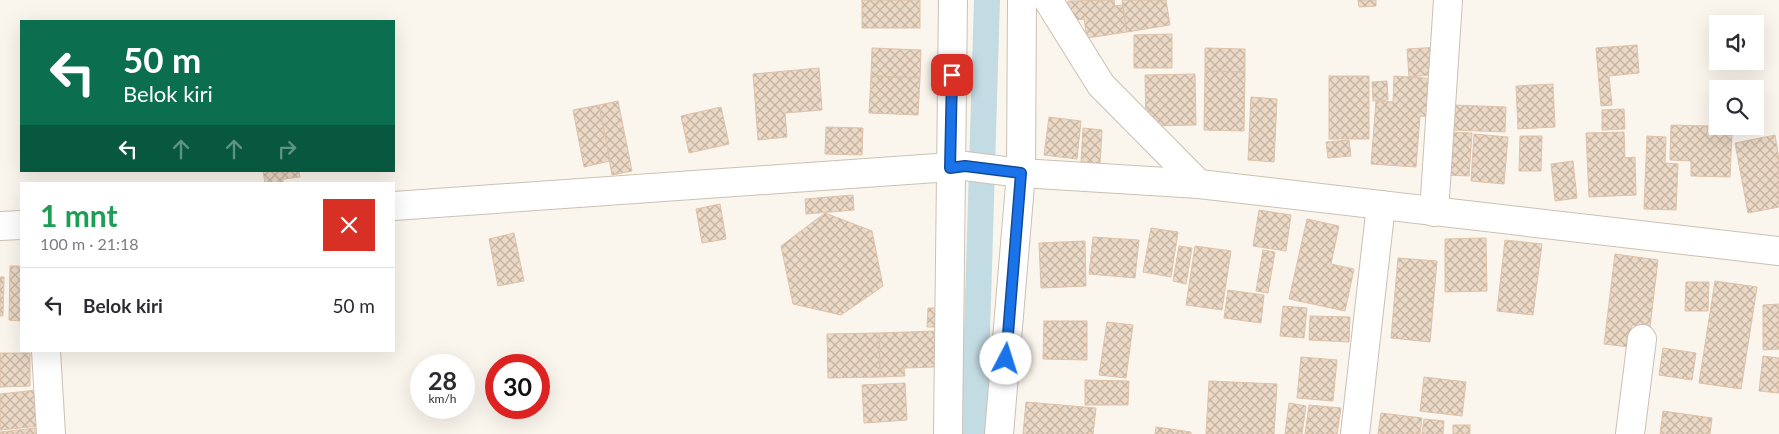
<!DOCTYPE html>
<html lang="id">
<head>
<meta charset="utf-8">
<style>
  body { margin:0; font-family:Lato,sans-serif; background:#f2f2f3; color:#2b2b33; height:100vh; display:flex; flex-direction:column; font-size:19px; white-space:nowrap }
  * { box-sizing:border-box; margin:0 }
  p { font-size:16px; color:#7c7c81 }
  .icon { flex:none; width:28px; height:28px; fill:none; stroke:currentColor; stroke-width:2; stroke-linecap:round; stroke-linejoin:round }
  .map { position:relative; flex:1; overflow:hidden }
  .side { position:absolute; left:20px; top:182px; width:375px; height:170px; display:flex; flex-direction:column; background:#fff; border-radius:0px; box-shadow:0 5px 20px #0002 }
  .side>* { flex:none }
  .banner { position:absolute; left:20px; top:20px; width:375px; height:152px; border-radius:0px; box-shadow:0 5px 20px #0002; background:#0b6e4f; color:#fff; overflow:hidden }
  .controls { position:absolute; left:1709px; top:15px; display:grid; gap:10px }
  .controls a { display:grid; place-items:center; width:55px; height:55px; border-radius:0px; background:#fff; box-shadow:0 5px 20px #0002; font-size:25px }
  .speed { position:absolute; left:410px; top:354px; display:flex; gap:10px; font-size:25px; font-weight:700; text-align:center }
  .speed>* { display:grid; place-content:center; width:65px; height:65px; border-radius:50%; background:#fff; box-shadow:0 5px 20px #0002; line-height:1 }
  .speed small { font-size:12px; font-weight:400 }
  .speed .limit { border:8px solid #d22; background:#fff; color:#111 }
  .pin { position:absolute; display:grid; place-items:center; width:42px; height:42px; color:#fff; margin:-21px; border-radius:10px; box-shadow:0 2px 8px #0006 }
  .me { position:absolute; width:55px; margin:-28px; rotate:5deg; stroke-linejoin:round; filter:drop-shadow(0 0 4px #0008) }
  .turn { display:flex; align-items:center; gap:18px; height:105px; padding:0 20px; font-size:22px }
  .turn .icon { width:65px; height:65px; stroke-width:2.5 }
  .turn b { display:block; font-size:35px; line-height:42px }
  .lanes { display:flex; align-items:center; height:48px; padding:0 20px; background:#0003; justify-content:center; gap:25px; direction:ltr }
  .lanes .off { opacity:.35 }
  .round { display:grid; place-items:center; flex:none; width:52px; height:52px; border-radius:0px; background:#f2f2f3 }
  .head { display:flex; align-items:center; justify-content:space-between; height:85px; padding:0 20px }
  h1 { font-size:30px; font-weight:700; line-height:38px; color:#1e9e55 }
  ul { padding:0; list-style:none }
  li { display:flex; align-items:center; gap:15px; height:75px; padding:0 20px; border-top:1px solid #e1e1e2 }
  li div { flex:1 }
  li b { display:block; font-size:19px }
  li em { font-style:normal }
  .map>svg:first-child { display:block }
</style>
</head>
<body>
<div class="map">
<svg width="1779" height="434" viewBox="0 0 1779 434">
  <defs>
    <pattern id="building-cross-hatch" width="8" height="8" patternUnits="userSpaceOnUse" patternTransform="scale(1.25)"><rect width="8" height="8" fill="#ebd8c5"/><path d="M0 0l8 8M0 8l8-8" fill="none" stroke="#c3b3a3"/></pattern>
  </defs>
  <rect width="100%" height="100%" fill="#fbf6ed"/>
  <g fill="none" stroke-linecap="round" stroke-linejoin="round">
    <polyline stroke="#c3dbe3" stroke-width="26" points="974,434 987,0"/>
  </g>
  <g fill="url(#building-cross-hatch)" stroke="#dec2aa">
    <rect x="862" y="0" width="58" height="28"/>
    <polygon points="1114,0 1115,6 1123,5 1127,32 1087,38 1084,19 1071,21 1068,1"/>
    <polygon points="1122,0 1166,0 1170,25 1127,32"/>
    <polygon points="1358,0 1376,0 1376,6 1359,7"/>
    <polygon points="1172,34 1172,68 1134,68 1134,35"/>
    <polygon points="1637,45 1639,73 1609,76 1612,105 1601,106 1596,48"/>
    <polygon points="1440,47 1442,74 1409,77 1407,49"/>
    <polygon points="872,48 921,50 920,78 871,76"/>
    <polygon points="1205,48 1245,49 1245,72 1205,71"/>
    <polygon points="819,68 822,110 785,113 787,137 758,140 753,74"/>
    <polygon points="1205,71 1245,72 1244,131 1204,130"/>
    <polygon points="1195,74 1196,125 1146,126 1145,75"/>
    <polygon points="871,76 920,78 918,115 869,113"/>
    <rect x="1329" y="76" width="40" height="63"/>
    <polygon points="1394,76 1439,79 1436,117 1420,116 1416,167 1371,164 1376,101 1393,102"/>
    <polygon points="1387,81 1388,100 1373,101 1372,82"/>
    <polygon points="1553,84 1555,127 1518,129 1516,86"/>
    <polygon points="1251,97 1277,99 1274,162 1248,160"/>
    <polygon points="618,101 632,171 612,175 599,105"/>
    <polygon points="599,105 610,161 584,167 573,110"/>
    <polygon points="1453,105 1506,107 1505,132 1453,130"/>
    <polygon points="721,107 729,144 689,153 681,116"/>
    <polygon points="1624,109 1625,129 1602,130 1602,110"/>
    <polygon points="1049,117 1081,121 1077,159 1044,155"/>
    <polygon points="1671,125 1708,126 1707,134 1732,135 1730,177 1691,176 1691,161 1670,160"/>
    <polygon points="826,127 863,128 862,155 825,154"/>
    <polygon points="1083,128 1102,130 1100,164 1081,162"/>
    <polygon points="1448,132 1472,133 1469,176 1445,175"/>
    <polygon points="1624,132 1625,158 1635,157 1636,195 1589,197 1586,133"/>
    <polygon points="1474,134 1508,137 1504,184 1471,181"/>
    <polygon points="1775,135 1779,159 1779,207 1748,213 1735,143"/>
    <polygon points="1520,136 1542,136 1541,171 1519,171"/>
    <polygon points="1647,136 1666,137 1665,163 1678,164 1676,210 1644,209"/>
    <polygon points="1349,140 1351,156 1328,158 1326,142"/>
    <polygon points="1573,161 1577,198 1555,201 1551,164"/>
    <polygon points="263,171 299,171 300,177 283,179 283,184 265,184"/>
    <polygon points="853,195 854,210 806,214 805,199"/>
    <polygon points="720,204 726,239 702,243 696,209"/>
    <polygon points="1259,210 1291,215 1286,251 1253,246"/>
    <polygon points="825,213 872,231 883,286 841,315 793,304 781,246"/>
    <polygon points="1307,219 1339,226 1331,264 1354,269 1345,311 1289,299"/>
    <polygon points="1151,228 1178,232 1171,277 1143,272"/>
    <polygon points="514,233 524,281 498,286 489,239"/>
    <polygon points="1093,237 1139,240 1135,278 1089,274"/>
    <polygon points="1486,238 1487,291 1445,292 1445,239"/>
    <polygon points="1505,240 1542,244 1533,315 1497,311"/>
    <polygon points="1085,241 1086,286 1041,288 1039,243"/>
    <polygon points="1179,246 1192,248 1186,284 1173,281"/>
    <polygon points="1195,246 1231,251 1222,310 1186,305"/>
    <polygon points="1263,250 1275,252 1268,293 1256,291"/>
    <polygon points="1615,254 1658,260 1650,327 1632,325 1629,347 1604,344"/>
    <polygon points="1398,258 1437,261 1430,342 1391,338"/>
    <polygon points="10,266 21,266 21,321 9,320"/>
    <polygon points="0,277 4,277 3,316 0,316"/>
    <polygon points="1715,281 1757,287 1741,389 1699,383"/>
    <polygon points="1686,282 1709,282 1708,311 1685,311"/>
    <polygon points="1228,290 1264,295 1261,323 1224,318"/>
    <polygon points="1779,304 1779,349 1763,350 1763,305"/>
    <polygon points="1283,306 1307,308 1304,338 1280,336"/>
    <polygon points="928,308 939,308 939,327 927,327"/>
    <polygon points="1310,316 1350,317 1349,342 1309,340"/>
    <polygon points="1044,321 1087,321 1087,360 1043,359"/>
    <polygon points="1107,322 1133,325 1126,378 1099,375"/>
    <polygon points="935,331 936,367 904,368 905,376 880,377 879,333"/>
    <polygon points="879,333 880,377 828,378 827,334"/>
    <polygon points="1663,348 1696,353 1692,380 1659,375"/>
    <polygon points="0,353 30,353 30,386 0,387"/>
    <polygon points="1763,356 1779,358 1779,393 1759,391"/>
    <polygon points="1301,357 1337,360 1333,401 1297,398"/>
    <polygon points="1424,377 1466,382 1462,416 1420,411"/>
    <polygon points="1085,380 1129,381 1128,405 1085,405"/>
    <polygon points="1209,381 1277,384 1274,434 1206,434"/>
    <polygon points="905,383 907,420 864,423 862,385"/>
    <polygon points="37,390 40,426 0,430 0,394"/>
    <polygon points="1026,402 1096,408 1093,434 1023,434"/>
    <polygon points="1289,403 1306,406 1302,434 1285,434"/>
    <polygon points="1309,405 1341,408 1337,434 1305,434"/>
    <polygon points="1663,411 1712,418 1710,434 1660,434"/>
    <polygon points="1381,413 1422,418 1420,434 1378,434"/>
    <polygon points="1424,419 1444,421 1443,434 1422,434"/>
    <rect x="1453" y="425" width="17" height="9"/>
    <polygon points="1156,427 1191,432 1191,434 1155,434"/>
    <polygon points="36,428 37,434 0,434 0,432"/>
  </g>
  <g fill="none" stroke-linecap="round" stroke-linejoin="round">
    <defs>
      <g id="minor">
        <polyline points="1048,0 1101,85 1199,184"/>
        <polyline points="394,206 965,166 1021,173 1199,184 1779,251"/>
        <polyline points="1434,212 1448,0"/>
        <polyline points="0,226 21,225"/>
        <polyline points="46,351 51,434"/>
        <polyline points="948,434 953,0"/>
        <polyline points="999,434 1021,173 1022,0"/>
        <polyline points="1355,434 1381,205"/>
        <polyline points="1630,434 1642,339"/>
      </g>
    </defs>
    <use href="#minor" stroke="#ccc0b3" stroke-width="30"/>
    <use href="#minor" stroke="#fff" stroke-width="28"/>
  </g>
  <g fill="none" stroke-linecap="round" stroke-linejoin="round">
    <defs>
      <polyline id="route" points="952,75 950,168 965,166 1021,173 1006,359"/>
    </defs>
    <use href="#route" stroke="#114b97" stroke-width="12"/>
    <use href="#route" stroke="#1a73e8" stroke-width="9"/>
  </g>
</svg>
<div class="controls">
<a><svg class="icon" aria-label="sound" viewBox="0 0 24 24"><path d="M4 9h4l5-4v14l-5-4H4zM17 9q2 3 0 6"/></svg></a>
<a><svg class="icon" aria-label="search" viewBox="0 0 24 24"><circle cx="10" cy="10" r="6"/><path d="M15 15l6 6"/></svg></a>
</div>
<div class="speed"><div>28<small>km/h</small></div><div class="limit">30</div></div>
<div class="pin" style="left:952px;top:75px;background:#d93025"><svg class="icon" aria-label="arrive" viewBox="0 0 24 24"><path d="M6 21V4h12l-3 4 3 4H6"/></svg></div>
<svg class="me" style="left:1006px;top:359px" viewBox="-20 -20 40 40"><circle r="19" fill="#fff"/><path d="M0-13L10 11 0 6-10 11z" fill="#1a73e8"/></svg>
<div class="banner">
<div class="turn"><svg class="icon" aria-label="left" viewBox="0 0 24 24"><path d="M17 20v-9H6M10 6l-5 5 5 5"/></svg><div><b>50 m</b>Belok kiri</div></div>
<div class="lanes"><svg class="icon" aria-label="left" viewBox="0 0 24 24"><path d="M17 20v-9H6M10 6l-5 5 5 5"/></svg><svg class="icon off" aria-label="ahead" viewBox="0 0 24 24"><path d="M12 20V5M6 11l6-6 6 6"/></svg><svg class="icon off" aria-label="ahead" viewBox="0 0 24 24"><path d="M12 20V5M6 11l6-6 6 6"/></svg><svg class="icon off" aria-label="right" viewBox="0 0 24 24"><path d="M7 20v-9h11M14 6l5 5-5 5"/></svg></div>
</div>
<section class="side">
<div class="head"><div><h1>1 mnt</h1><p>100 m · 21:18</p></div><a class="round" style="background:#d93025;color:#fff"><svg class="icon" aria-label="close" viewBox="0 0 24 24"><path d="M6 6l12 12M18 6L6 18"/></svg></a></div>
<ul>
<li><svg class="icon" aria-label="left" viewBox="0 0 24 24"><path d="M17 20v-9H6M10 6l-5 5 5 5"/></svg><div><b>Belok kiri</b></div><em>50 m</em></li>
</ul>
</section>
</div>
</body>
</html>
